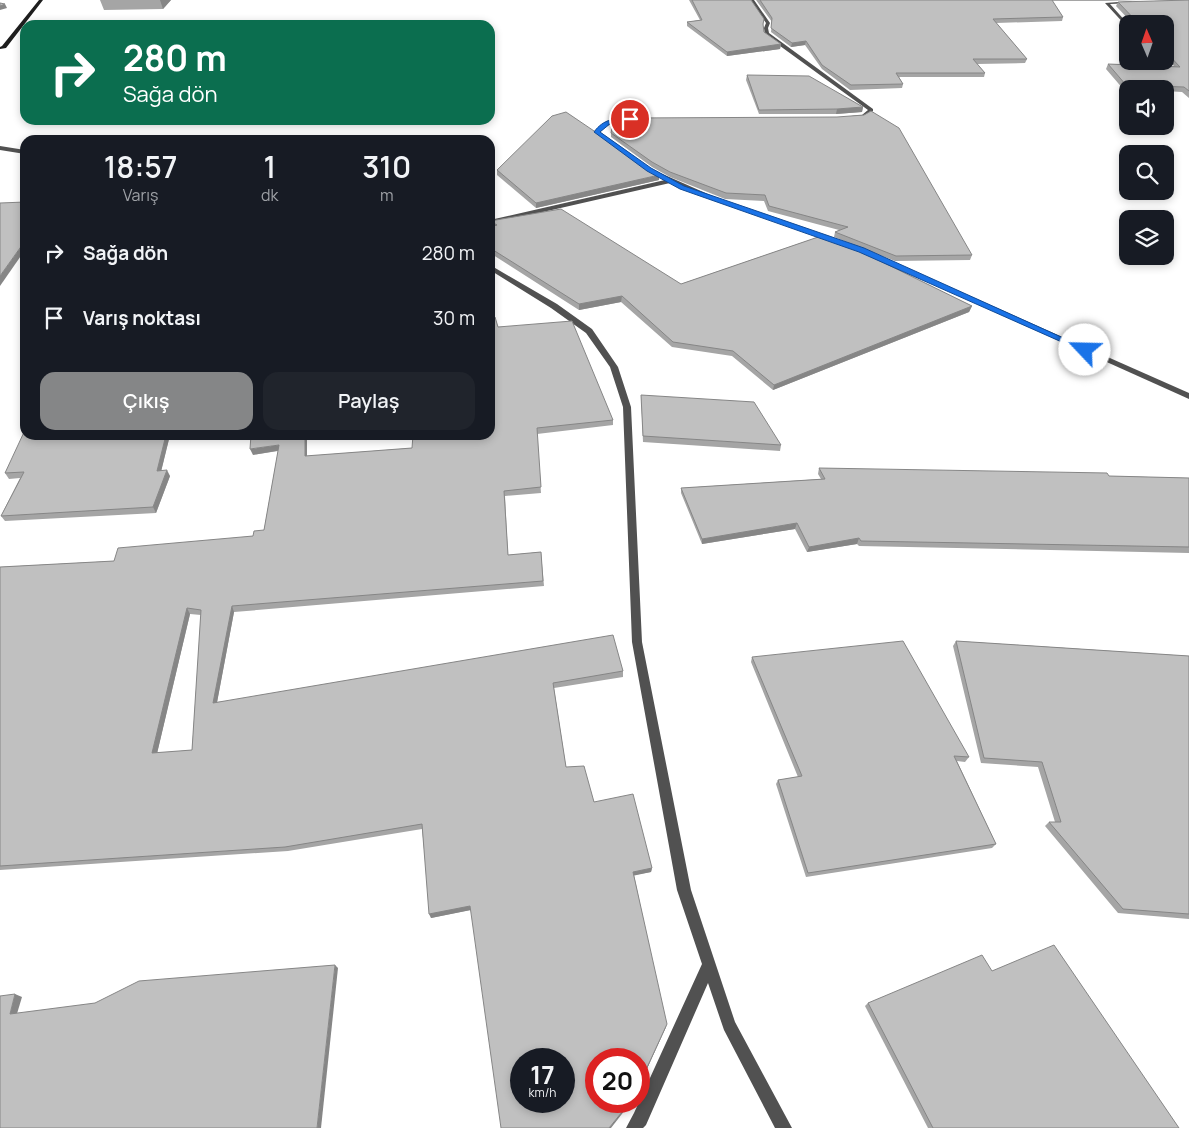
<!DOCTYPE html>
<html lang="tr">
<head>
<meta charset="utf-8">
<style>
  body { margin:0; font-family:Manrope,sans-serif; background:#20242c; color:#f1f3f6; height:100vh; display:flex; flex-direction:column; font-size:19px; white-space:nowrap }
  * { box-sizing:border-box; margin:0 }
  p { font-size:16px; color:#9ea1a6 }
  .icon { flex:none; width:28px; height:28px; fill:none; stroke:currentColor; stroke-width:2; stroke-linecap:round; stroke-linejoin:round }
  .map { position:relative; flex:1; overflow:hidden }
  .panel { position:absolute; left:20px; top:135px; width:475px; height:305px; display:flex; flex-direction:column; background:#171b24; border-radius:15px; box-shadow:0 2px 8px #0003 }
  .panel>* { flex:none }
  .banner { position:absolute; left:20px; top:20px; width:475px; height:105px; border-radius:15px; box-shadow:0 2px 8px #0003; background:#0b6e4f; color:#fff; overflow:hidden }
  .needle { width:32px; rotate:358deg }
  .tools { position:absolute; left:1119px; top:15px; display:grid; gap:10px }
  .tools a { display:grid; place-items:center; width:55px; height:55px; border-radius:10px; background:#171b24; box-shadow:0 2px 8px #0003; font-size:25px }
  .speed { position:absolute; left:510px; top:1048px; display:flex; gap:10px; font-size:25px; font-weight:700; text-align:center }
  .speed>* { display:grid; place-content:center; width:65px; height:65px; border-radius:50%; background:#171b24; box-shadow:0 2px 8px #0003; line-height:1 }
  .speed small { font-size:12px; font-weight:400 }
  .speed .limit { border:8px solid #d22; background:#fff; color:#111 }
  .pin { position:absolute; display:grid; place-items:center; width:42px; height:42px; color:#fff; margin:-21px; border:2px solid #fff; border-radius:50%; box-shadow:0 1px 5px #0007 }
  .me { position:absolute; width:55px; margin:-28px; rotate:294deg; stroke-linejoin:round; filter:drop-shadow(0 0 4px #0008) }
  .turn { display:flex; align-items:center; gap:18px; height:105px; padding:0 20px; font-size:22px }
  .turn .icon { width:65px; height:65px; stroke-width:2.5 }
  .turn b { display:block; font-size:35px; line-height:42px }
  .eta { display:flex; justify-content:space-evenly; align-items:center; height:85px; text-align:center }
  .eta b { font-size:30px; font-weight:600; line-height:35px }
  .primary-button { display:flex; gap:10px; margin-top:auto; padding:10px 20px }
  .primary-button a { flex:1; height:58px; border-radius:15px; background:#858687; color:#fff; font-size:20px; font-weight:600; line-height:58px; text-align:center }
  .primary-button a+a { background:#20242c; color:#f1f3f6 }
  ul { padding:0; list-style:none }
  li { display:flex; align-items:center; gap:15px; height:65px; padding:0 20px }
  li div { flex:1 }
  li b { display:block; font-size:19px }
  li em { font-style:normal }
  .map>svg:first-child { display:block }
</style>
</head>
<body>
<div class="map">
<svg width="1189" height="1128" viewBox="0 0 1189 1128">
  <rect width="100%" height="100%" fill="#fff"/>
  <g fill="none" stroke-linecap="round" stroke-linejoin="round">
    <g fill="#515151" fill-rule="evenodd">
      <polygon points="750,0 754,0 770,23 768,28 769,33 873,109 873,111 865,117 851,118 851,116 862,115 868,110 765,35 764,28 766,23"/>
      <polygon points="1132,1 1131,3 1110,4 1128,24 1128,28 1105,3"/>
      <path d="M636 118 637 119 634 121 615 123 606 126 600 132 631 154V156H627L594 132C604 120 620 117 636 118Z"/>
      <polygon points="649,168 719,199 839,240 834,241 715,201 670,183 490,224 490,220 665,180 647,171 647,169"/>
      <polygon points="864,251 868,251 1189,393 1189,399 864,253"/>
    </g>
    <g fill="#515151" fill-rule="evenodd">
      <polygon points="0,146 25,150 25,154 0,150"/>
      <polygon points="490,265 557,304 592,329 618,367 631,407 642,642 691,890 735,1022 792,1128 775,1128 724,1030 708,983 646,1125 643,1128 626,1128 634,1113 702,964 677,890 632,642 623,407 610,367 586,333 551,308 490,270"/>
    </g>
    <polygon fill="#1e1e1e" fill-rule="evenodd" points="39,0 43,0 6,48 0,49 0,47 2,46"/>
  </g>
  <g fill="#a5a5a5" fill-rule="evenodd">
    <polygon points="100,0 171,0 163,9 104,10"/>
    <polygon points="689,0 751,0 764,19 763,26 764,32 781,44 780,49 727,56 687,26 687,22 700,20"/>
    <polygon points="756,0 1141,0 1104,1 1052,1 1063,17 1062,21 996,23 1027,59 1025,63 977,64 985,73 984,77 899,77 903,84 902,88 850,90 822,69 805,45 791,47 771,32 772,22"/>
    <polygon points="1189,0 1189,98 1182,92 1165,91 1165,89 1128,89 1128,90 1124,90 1106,69 1108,64 1174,66 1165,57 1165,24 1133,24 1116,6 1118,2"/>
    <polygon points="747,75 863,107 862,112 836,114 759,114 746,80"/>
    <polygon points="611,133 972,255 970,260 895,261 834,237 835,232 839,230 768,211 764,201 725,199 670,177 652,167 611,137"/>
    <polygon points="497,170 659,180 536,208 497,175"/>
    <polygon points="490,221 681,284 824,235 878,256 877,260 972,306 969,312 773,390 732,356 672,347 621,302 579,310 490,253 490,227 492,227 491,226"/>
    <path d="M498 327 613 420V425L537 434 541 493 505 496 508 555 541 552 544 586 234 612 217 702 623 671V677L554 688 566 767 594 802 652 868 651 872 634 875 666 1027 639 1086V1059L470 910 431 918 422 829 288 851 0 870V567L114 561 253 536 264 530 278 451 253 455 307 435V456L412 448 490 435ZM190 614 201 615 192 750 157 753Z"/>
    <polygon points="641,395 781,445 780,451 643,442"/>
    <polygon points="25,435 170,435 161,471 170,476 156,513 5,521 1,516 20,478 9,479 5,473"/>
    <polygon points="819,468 1109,476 1189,478 1189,553 859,546 857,544 807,552 795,529 702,544 681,493 681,488 821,479 818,474"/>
    <polygon points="956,641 1189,656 1189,919 1118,913 1045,826 1049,822 1055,822 1038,767 981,763 953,646"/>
    <polygon points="752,657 969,757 965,762 957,761 996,844 992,848 806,877 776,784 778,780 798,777 751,662"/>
    <polygon points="992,971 1179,1128 928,1128 865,1006 868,1003"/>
  </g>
  <g fill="#868686">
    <polygon points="160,0 171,0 163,9"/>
    <polygon points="5,4 7,8 0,10 0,6"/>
    <polygon points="806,41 805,45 791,47 792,43"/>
    <polygon points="781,44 780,49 727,56 727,52"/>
    <polygon points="863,107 862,112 836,114 837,109"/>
    <polygon points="659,175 659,180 536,208 536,203"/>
    <polygon points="25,241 25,250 0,286 0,276"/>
    <polygon points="622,296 621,302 579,310 579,304"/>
    <polygon points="972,306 969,312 773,390 774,385"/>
    <polygon points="166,435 170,435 160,476 157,471"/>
    <polygon points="305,435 307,435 307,462 305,456"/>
    <polygon points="279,445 282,450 253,455 250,449"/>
    <polygon points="167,470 170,476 156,513 153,507"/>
    <polygon points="797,523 795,529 702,544 702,539"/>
    <polygon points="859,538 857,544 807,552 809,547"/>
    <polygon points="232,606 234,612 216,708 213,703"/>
    <polygon points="187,608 190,614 156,758 152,753"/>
    <polygon points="652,868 651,872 632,876 633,872"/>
    <polygon points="470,906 471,910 431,918 429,914"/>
    <polygon points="335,965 338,968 321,1128 317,1128"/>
    <polygon points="15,994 22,997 16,1017 10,1014"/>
    <polygon points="667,1024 666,1027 639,1086 639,1085"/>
    <polygon points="631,1101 632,1101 611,1128 609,1128"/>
  </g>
  <g fill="#c0c0c0" stroke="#868686" fill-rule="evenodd">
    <polygon points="692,0 751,0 764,19 763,24 764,32 781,44 727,52 687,22 702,20"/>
    <polygon points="760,0 1052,0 1063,17 993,19 1027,59 973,59 985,73 896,73 903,84 851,85 822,65 806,41 792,43 771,28 772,18"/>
    <polygon points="1189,0 1189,91 1184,87 1126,85 1108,64 1180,67 1165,51 1165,24 1139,24 1118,2"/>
    <polygon points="0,3 5,4 0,6"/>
    <polygon points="747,75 809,76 863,107 837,109 759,110"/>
    <polygon points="871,111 899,128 972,255 896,256 835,232 848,227 769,206 765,195 726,193 670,172 652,162 611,133 613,122 630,118 837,117 864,115"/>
    <polygon points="566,112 659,175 536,203 497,170 552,116"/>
    <polygon points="25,202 25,241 0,276 0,203"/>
    <polygon points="561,209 681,284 824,235 878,256 870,256 972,306 774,385 733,351 673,342 622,296 579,304 490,248 490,227 497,225 490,221"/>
    <path d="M495 317 498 327 572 321 613 420 537 428 541 487 504 491 508 555 541 552 543 581 232 606 213 703 613 635 623 671 553 683 566 767 584 766 594 802 633 794 652 868 633 872 667 1024 639 1085V1059H596V1101H631L609 1128H501L470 906 429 914 422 824 285 847 0 866V567L114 561 118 548 253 536 254 531 264 530 279 445 250 449 251 435H305V456L412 448 413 435H490V318ZM187 608 201 610 192 750 152 753ZM521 1059H564V1101H521Z"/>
    <polygon points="641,395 754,402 781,445 643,436"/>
    <polygon points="25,430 25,435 166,435 157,471 167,470 153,507 1,516 24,472 5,473"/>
    <polygon points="819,468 1107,473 1109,476 1189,478 1189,547 861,541 859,538 809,547 797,523 702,539 681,488 825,479"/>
    <polygon points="903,641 969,757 954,756 996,844 808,873 778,780 802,776 752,657"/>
    <polygon points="956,641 1189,656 1189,914 1123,909 1049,822 1061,822 1042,762 984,758"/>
    <polygon points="1054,945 1179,1128 933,1128 868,1003 982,955 992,971"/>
    <polygon points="335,965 317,1128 0,1128 0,996 15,994 10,1014 95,1003 139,981"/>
  </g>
  <path fill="#1a73e8" stroke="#114b97" d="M632 118 630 121 611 123 600 132 651 168 684 186 864 248 1090 350 1088 351H1082L859 252 680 189 647 171 594 132C603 119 617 117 632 118Z"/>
</svg>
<div class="tools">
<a><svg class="needle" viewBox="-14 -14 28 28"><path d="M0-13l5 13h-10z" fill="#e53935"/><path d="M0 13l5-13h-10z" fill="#9ea1a6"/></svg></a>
<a><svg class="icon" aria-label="sound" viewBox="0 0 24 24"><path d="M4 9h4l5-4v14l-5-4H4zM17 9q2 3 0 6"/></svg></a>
<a><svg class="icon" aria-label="search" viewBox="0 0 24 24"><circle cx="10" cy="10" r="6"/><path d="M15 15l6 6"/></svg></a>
<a><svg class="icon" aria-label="layers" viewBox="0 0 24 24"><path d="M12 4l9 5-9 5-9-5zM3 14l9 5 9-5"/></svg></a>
</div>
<div class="speed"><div>17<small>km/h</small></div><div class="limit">20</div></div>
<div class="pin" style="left:630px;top:119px;background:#d93025"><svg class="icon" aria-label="arrive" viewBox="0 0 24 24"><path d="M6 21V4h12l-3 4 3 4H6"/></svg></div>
<svg class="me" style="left:1085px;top:350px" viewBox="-20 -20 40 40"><circle r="19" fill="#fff"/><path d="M0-13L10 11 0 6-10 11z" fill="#1a73e8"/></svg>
<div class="banner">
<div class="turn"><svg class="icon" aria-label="right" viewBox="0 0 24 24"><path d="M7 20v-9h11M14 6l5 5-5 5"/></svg><div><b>280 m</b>Sağa dön</div></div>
</div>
<section class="panel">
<div class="eta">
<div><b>18:57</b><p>Varış</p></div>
<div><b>1</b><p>dk</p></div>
<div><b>310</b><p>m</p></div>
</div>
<ul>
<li><svg class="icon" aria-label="right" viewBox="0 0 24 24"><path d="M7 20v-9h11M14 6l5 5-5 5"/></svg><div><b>Sağa dön</b></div><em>280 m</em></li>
<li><svg class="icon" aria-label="arrive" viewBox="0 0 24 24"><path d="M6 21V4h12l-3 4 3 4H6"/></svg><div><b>Varış noktası</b></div><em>30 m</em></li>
</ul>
<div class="primary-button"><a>Çıkış</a><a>Paylaş</a></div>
</section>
</div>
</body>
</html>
